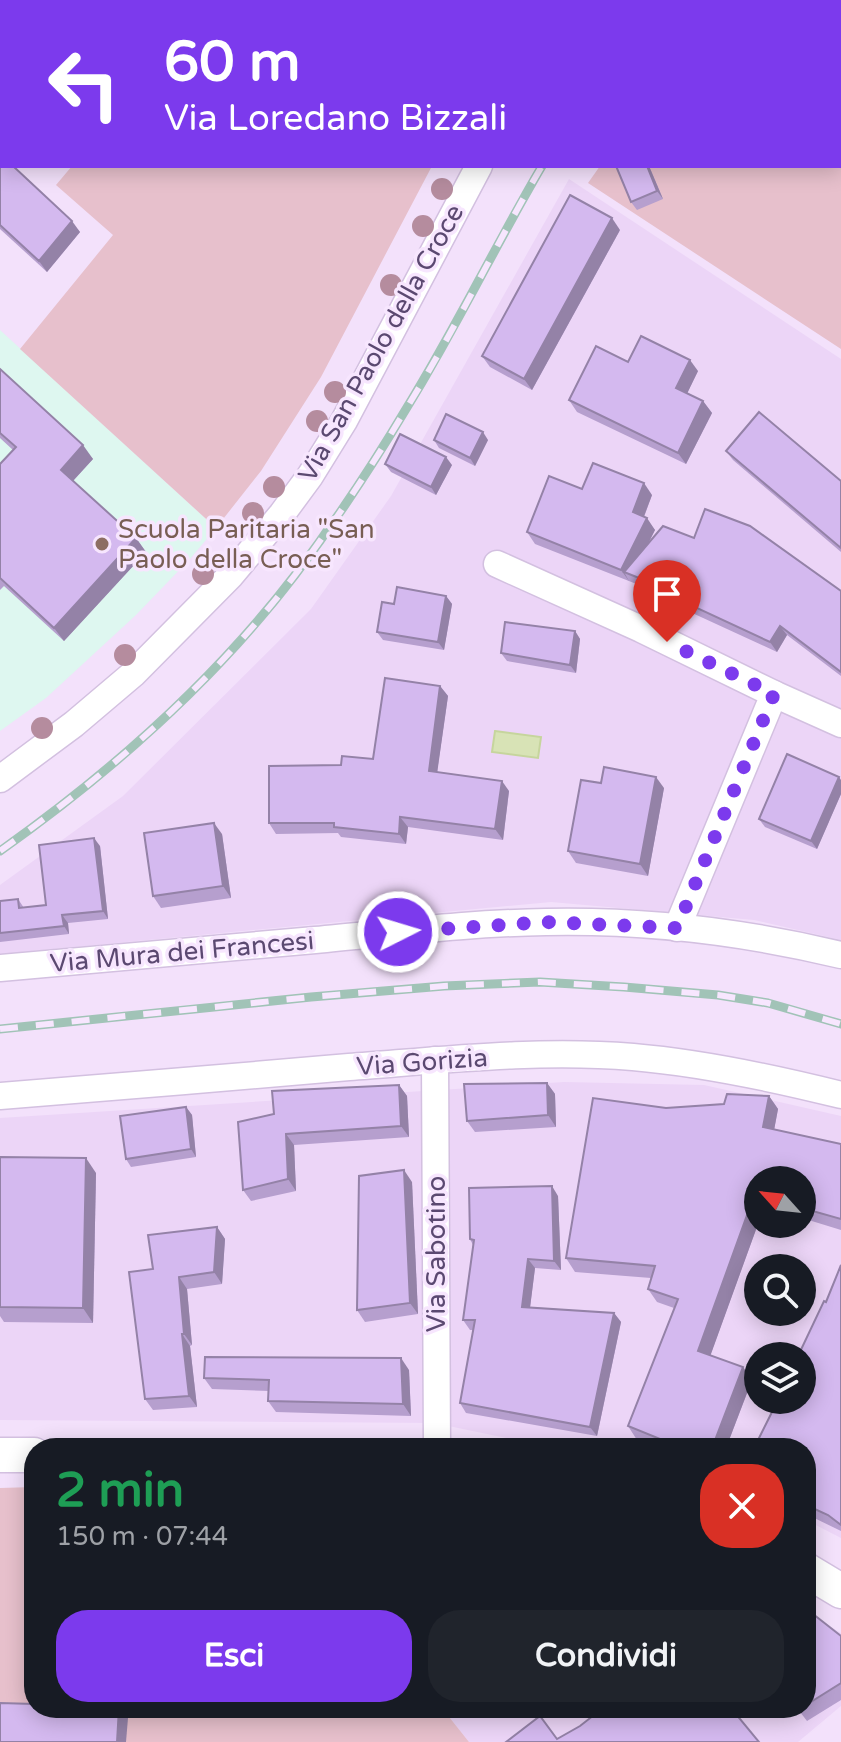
<!DOCTYPE html>
<html lang="it">
<head>
<meta charset="utf-8">
<style>
  body { margin:0; font-family:"Varela Round",sans-serif; background:#20242c; color:#f1f3f6; height:100vh; display:flex; flex-direction:column; font-size:30px; white-space:nowrap }
  * { box-sizing:border-box; margin:0 }
  p { font-size:26px; color:#9ea1a6 }
  .icon { flex:none; width:44px; height:44px; fill:none; stroke:currentColor; stroke-width:2; stroke-linecap:round; stroke-linejoin:round }
  .map { position:relative; flex:1; overflow:hidden }
  .panel { position:absolute; left:24px; top:1438px; width:792px; height:280px; display:flex; flex-direction:column; background:#171b24; border-radius:32px; box-shadow:0 4px 20px #0003 }
  .panel>* { flex:none }
  .hud { position:absolute; left:0px; top:0px; width:842px; height:168px; box-shadow:0 4px 20px #0003; background:#7c3aed; color:#fff; overflow:hidden }
  .needle { width:52px; rotate:297deg }
  .fabs { position:absolute; left:744px; top:1166px; display:grid; gap:16px }
  .fabs a { display:grid; place-items:center; width:72px; height:72px; border-radius:50%; background:#171b24; box-shadow:0 4px 20px #0003; font-size:40px }
  .pin { position:absolute; display:grid; place-items:center; width:68px; height:68px; color:#fff; margin:-82px -34px; border-radius:50% 50% 50% 0; rotate:-45deg; box-shadow:0 0 8px #0007 }
  .pin .icon { rotate:45deg }
  .me { position:absolute; width:88px; margin:-44px; rotate:85deg; stroke-linejoin:round; filter:drop-shadow(0 0 6px #0008) }
  .turn { display:flex; align-items:center; gap:28px; height:168px; padding:0 32px; font-size:36px }
  .turn .icon { width:104px; height:104px; stroke-width:2.5 }
  .turn b { display:block; font-size:56px; line-height:68px }
  .round { display:grid; place-items:center; flex:none; width:84px; height:84px; border-radius:32px; background:#20242c }
  .head { display:flex; align-items:center; justify-content:space-between; height:136px; padding:0 32px }
  h1 { font-size:48px; font-weight:700; line-height:60px; color:#1e9e55 }
  .button { display:flex; gap:16px; margin-top:auto; padding:16px 32px }
  .button a { flex:1; height:92px; border-radius:32px; background:#7c3aed; color:#fff; font-size:32px; font-weight:700; line-height:92px; text-align:center }
  .button a+a { background:#20242c; color:#f1f3f6 }
  .map>svg:first-child { display:block }
</style>
</head>
<body>
<div class="map">
<svg width="841" height="1742" viewBox="0 0 841 1742">
  <rect width="100%" height="100%" fill="#f3e1fb"/>
  <g fill="#ecd5f7" fill-rule="evenodd">
    <polygon points="569,179 841,359 841,940 754,920 551,902 0,954 0,885 123,796 311,609 391,496"/>
    <path d="M564 1082 704 1085 841 1116V1538L806 1520V1448H554L434 1423 0 1420V1118ZM758 1180H802V1224H758ZM758 1268H802V1312H758ZM758 1356H802V1400H758Z"/>
    <polygon points="806,1612 841,1633 841,1706 798,1742 469,1742 442,1708 806,1708"/>
  </g>
  <polygon fill="#def7f0" points="0,330 216,528 190,559 136,615 46,698 0,731"/>
  <g fill="#e7c0cc">
    <polygon points="720,0 841,0 841,349 588,183 600,166 840,166 840,2 718,2"/>
    <polygon points="72,166 432,166 321,377 261,471 216,528 20,349 113,235 56,185"/>
    <polygon points="34,1487 34,1708 442,1708 469,1742 126,1742 0,1714 0,1488"/>
  </g>
  <polygon fill="#d8e3b6" stroke="#c6d59d" stroke-width="2" points="495,731 541,737 538,758 492,752"/>
  <g fill="none" stroke-linecap="round" stroke-linejoin="round">
    <defs>
      <g id="minor">
        <polyline points="589,2 590,0"/>
        <polyline points="497,564 641,629 774,694 677,928"/>
        <polyline points="774,694 841,724"/>
        <polyline points="0,779 74,724 133,674 231,575 282,514 310,476 344,421 479,166"/>
        <path d="M0 968C105 958 210 949 315 940 392 933 469 923 546 922 645 920 745 932 841 955"/>
        <polyline points="435,1060 437,1448"/>
        <path d="M0 1096C116 1087 233 1077 349 1067 443 1060 539 1049 633 1057 703 1063 773 1078 841 1095"/>
      </g>
      <g id="tertiary">
        <polyline points="0,1455 34,1455"/>
        <polyline points="806,1570 841,1591"/>
      </g>
    </defs>
    <use href="#minor" stroke="#d3c0e0" stroke-width="29"/>
    <use href="#tertiary" stroke="#d3c0e0" stroke-width="37"/>
    <use href="#minor" stroke="#fff" stroke-width="26"/>
    <use href="#tertiary" stroke="#fff" stroke-width="34"/>
    <defs>
      <g id="rail">
        <polyline points="654,2 656,0"/>
        <path d="M0 851C110 773 213 682 295 575 335 522 372 466 406 409 455 330 495 246 542 166"/>
        <polyline points="0,1029 311,997 444,986 540,982 624,987 718,995 768,1003 841,1024"/>
      </g>
    </defs>
    <use href="#rail" stroke="#a1c3b7" stroke-width="9"/>
    <use href="#rail" stroke="#f7e6fe" stroke-width="6" stroke-dasharray="18" stroke-linecap="butt"/>
  </g>
  <g fill="#b58c9e">
    <circle cx="442" cy="189" r="11"/>
    <circle cx="423" cy="226" r="11"/>
    <circle cx="391" cy="285" r="11"/>
    <circle cx="335" cy="392" r="11"/>
    <circle cx="317" cy="421" r="11"/>
    <circle cx="274" cy="487" r="11"/>
    <circle cx="253" cy="513" r="11"/>
    <circle cx="203" cy="574" r="11"/>
    <circle cx="125" cy="655" r="11"/>
    <circle cx="42" cy="728" r="11"/>
  </g>
  <g fill="#b69fce">
    <polygon points="0,154 80,232 47,272 0,229"/>
    <polygon points="616,166 649,166 663,199 637,210 631,202"/>
    <polygon points="620,230 532,390 490,367 482,356"/>
    <polygon points="628,362 698,371 687,393 703,401 712,413 686,464 577,412 569,400"/>
    <polygon points="0,369 93,459 73,481 136,538 146,552 64,641 4,586 0,590 0,464 13,450 0,438"/>
    <polygon points="434,440 488,440 475,466 439,448"/>
    <polygon points="726,451 841,481 841,552 733,460"/>
    <polygon points="385,464 452,465 436,495 391,472"/>
    <polygon points="582,489 652,495 644,517 655,530 648,544 694,538 841,591 841,676 787,635 777,652 677,606 672,598 535,544 527,532"/>
    <polygon points="446,596 452,604 444,650 383,640 377,632 394,604"/>
    <polygon points="575,631 580,639 576,673 507,661 501,653"/>
    <polygon points="440,686 448,696 437,772 509,791 503,840 408,827 406,844 341,837 338,833 276,834 269,823 341,765 373,759"/>
    <polygon points="841,780 841,794 817,849 765,827 759,819"/>
    <polygon points="601,783 664,788 648,876 576,863 568,851"/>
    <polygon points="222,834 231,898 161,908 153,896"/>
    <polygon points="100,846 108,919 68,923 69,934 0,942 0,901 18,899 24,908 46,905"/>
    <polygon points="547,1083 555,1094 556,1127 475,1132 467,1121"/>
    <polygon points="399,1085 407,1096 409,1137 294,1145 296,1191 251,1201 243,1190 238,1122"/>
    <polygon points="769,1096 778,1109 774,1130 841,1144 841,1230 802,1218 802,1180 758,1180 758,1224 710,1356 743,1367 752,1380 726,1448 658,1448 637,1440 628,1426 674,1308 657,1302 648,1289 651,1278 575,1272 566,1258 666,1108 724,1104"/>
    <polygon points="186,1107 192,1115 196,1157 131,1167 126,1159"/>
    <polygon points="0,1157 96,1173 93,1323 4,1322 0,1316"/>
    <polygon points="412,1182 418,1314 365,1322 357,1310"/>
    <polygon points="558,1196 561,1270 535,1268 530,1307 614,1313 621,1322 597,1436 466,1413 460,1403 473,1330 470,1330 463,1320 473,1245 470,1239"/>
    <polygon points="217,1227 225,1239 222,1284 187,1289 192,1345 190,1346 197,1407 153,1410 145,1399 153,1269"/>
    <polygon points="841,1265 841,1531 806,1514 806,1448 826,1302"/>
    <polygon points="409,1370 411,1416 276,1412 268,1401 269,1391 212,1389 204,1378"/>
    <polygon points="806,1633 841,1636 841,1700 807,1721 797,1708 806,1708"/>
  </g>
  <g fill="#9482a7">
    <polygon points="647,166 649,166 663,199 657,191"/>
    <polygon points="612,218 620,230 532,390 524,379"/>
    <polygon points="72,221 80,232 47,272 39,261"/>
    <polygon points="690,360 698,371 684,400 676,388"/>
    <polygon points="703,401 712,413 686,464 678,453"/>
    <polygon points="483,432 488,440 475,466 470,458"/>
    <polygon points="83,445 93,459 71,483 61,470"/>
    <polygon points="446,457 452,465 436,495 431,487"/>
    <polygon points="644,483 652,495 641,524 633,512"/>
    <polygon points="647,518 655,530 632,575 624,572 629,581 621,570"/>
    <polygon points="136,538 146,552 64,641 54,628"/>
    <polygon points="446,596 452,604 444,650 438,642"/>
    <polygon points="780,626 787,635 777,652 770,642"/>
    <polygon points="575,631 580,639 576,673 570,665"/>
    <polygon points="440,686 448,696 436,781 429,771"/>
    <polygon points="656,777 664,788 648,876 640,864"/>
    <polygon points="839,777 841,780 841,794 817,849 811,841"/>
    <polygon points="502,781 509,791 503,840 495,829"/>
    <polygon points="400,817 408,827 406,844 399,834"/>
    <polygon points="214,823 222,834 231,898 223,886"/>
    <polygon points="94,838 100,846 108,919 103,911"/>
    <polygon points="62,915 68,923 69,934 64,926"/>
    <polygon points="547,1083 555,1094 556,1127 548,1115"/>
    <polygon points="399,1085 407,1096 409,1137 401,1126"/>
    <polygon points="769,1096 778,1109 772,1141 763,1127"/>
    <polygon points="186,1107 192,1115 196,1157 191,1149"/>
    <polygon points="286,1134 294,1145 296,1191 288,1179"/>
    <polygon points="86,1158 96,1173 93,1323 83,1308"/>
    <polygon points="404,1170 412,1182 418,1314 410,1303"/>
    <polygon points="552,1186 558,1196 561,1270 554,1261"/>
    <polygon points="755,1193 758,1198 758,1224 707,1365 698,1351"/>
    <polygon points="217,1227 225,1239 222,1284 214,1272"/>
    <polygon points="528,1259 535,1268 529,1316 522,1307"/>
    <polygon points="179,1277 187,1289 192,1345 184,1334"/>
    <polygon points="614,1313 621,1322 597,1436 590,1427"/>
    <polygon points="182,1334 190,1346 197,1407 189,1396"/>
    <polygon points="401,1358 409,1370 411,1416 403,1404"/>
    <polygon points="743,1367 752,1380 726,1448 712,1448"/>
    <polygon points="119,1708 128,1718 126,1742 117,1742"/>
  </g>
  <g fill="#d4b9ef" stroke="#9482a7" stroke-width="2">
    <polygon points="0,154 2,156 2,166 13,166 72,221 39,261 0,225"/>
    <polygon points="616,166 647,166 657,191 631,202"/>
    <polygon points="570,195 612,218 524,379 482,356"/>
    <polygon points="641,336 690,360 676,388 703,401 678,453 569,400 596,346 628,362"/>
    <polygon points="0,369 83,445 61,470 136,538 54,628 0,578 0,464 16,447 0,433"/>
    <polygon points="759,412 841,481 841,548 726,451"/>
    <polygon points="446,414 483,432 470,458 434,440"/>
    <polygon points="400,434 446,457 431,487 385,464"/>
    <polygon points="593,463 644,483 633,512 647,518 621,570 527,532 549,476 582,489"/>
    <polygon points="705,509 750,526 841,591 841,672 780,626 770,642 671,596 672,591 624,572 663,526 694,538"/>
    <polygon points="397,587 446,596 438,642 377,632 382,602 394,604"/>
    <polygon points="505,622 575,631 570,665 501,653"/>
    <polygon points="385,678 440,686 429,771 502,781 495,829 400,817 399,834 334,827 334,823 269,823 269,766 341,765 342,756 373,759"/>
    <polygon points="787,754 839,777 811,841 759,819"/>
    <polygon points="604,767 656,777 640,864 568,851 581,780 601,783"/>
    <polygon points="214,823 223,886 153,896 144,833"/>
    <polygon points="94,838 103,911 62,915 64,926 0,933 0,901 18,899 19,908 46,905 39,845"/>
    <polygon points="547,1083 548,1115 467,1121 464,1084"/>
    <polygon points="399,1085 401,1126 286,1134 288,1179 243,1190 238,1122 274,1114 272,1091"/>
    <polygon points="727,1094 769,1096 763,1127 841,1144 841,1219 802,1208 802,1180 758,1180 758,1194 755,1193 698,1351 743,1367 712,1448 682,1448 628,1426 678,1299 648,1289 655,1266 566,1258 593,1098 666,1108 724,1104"/>
    <polygon points="186,1107 191,1149 126,1159 120,1116"/>
    <polygon points="0,1157 86,1158 83,1308 0,1307"/>
    <polygon points="404,1170 410,1303 357,1310 359,1176"/>
    <polygon points="552,1186 554,1261 528,1259 522,1307 614,1313 590,1427 460,1403 475,1320 463,1320 474,1240 470,1239 469,1188"/>
    <polygon points="217,1227 214,1272 179,1277 184,1334 182,1334 189,1396 145,1399 129,1272 153,1269 148,1235"/>
    <polygon points="841,1265 841,1525 828,1515 806,1505 806,1448 754,1448 778,1400 802,1400 802,1356 798,1356 824,1301 826,1302"/>
    <polygon points="205,1357 401,1358 403,1404 268,1401 269,1380 204,1378"/>
    <polygon points="813,1614 841,1636 841,1683 806,1705 806,1633"/>
    <polygon points="0,1703 34,1704 34,1708 119,1708 117,1742 0,1742"/>
    <polygon points="603,1708 626,1708 632,1713 640,1708 731,1708 759,1742 506,1742 540,1716 557,1739 580,1726"/>
  </g>
  <g fill="none" stroke-linecap="round" stroke-linejoin="round">
    <polyline stroke="#7c3aed" stroke-width="14" stroke-dasharray="0 25.2" points="398,932 546,922 677,928 774,694 667,642"/>
  </g>
  <circle fill="#8d6e63" stroke="#f7e6fe" stroke-width="3" cx="102" cy="544" r="8"/>
  <g text-anchor="middle" dominant-baseline="central" stroke-width="7" stroke-linejoin="round" paint-order="stroke">
    <g font-size="26" fill="#5b4971" stroke="#f7e6fe">
      <text transform="translate(381 343) rotate(-61)">Via San Paolo della Croce</text>
      <text transform="translate(182 952) rotate(-5)">Via Mura dei Francesi</text>
      <text transform="translate(422 1062) rotate(-4)">Via Gorizia</text>
      <text transform="translate(436 1254) rotate(-90)">Via Sabotino</text>
    </g>
    <g font-size="26" fill="#785e54" stroke="#f7e6fe" text-anchor="start">
      <text x="118" y="529">Scuola Paritaria "San<tspan x="118" dy="30">Paolo della Croce"</tspan></text>
    </g>
  </g>
</svg>
<div class="fabs">
<a><svg class="needle" viewBox="-14 -14 28 28"><path d="M0-13l5 13h-10z" fill="#e53935"/><path d="M0 13l5-13h-10z" fill="#9ea1a6"/></svg></a>
<a><svg class="icon" aria-label="search" viewBox="0 0 24 24"><circle cx="10" cy="10" r="6"/><path d="M15 15l6 6"/></svg></a>
<a><svg class="icon" aria-label="layers" viewBox="0 0 24 24"><path d="M12 4l9 5-9 5-9-5zM3 14l9 5 9-5"/></svg></a>
</div>
<div class="pin" style="left:667px;top:642px;background:#d93025"><svg class="icon" aria-label="arrive" viewBox="0 0 24 24"><path d="M6 21V4h12l-3 4 3 4H6"/></svg></div>
<svg class="me" style="left:398px;top:932px" viewBox="-20 -20 40 40"><circle r="17" fill="#7c3aed" stroke="#fff" stroke-width="3"/><path d="M0-11L8 9 0 5-8 9z" fill="#fff"/></svg>
<div class="hud">
<div class="turn"><svg class="icon" aria-label="left" viewBox="0 0 24 24"><path d="M17 20v-9H6M10 6l-5 5 5 5"/></svg><div><b>60 m</b>Via Loredano Bizzali</div></div>
</div>
<section class="panel">
<div class="head"><div><h1>2 min</h1><p>150 m · 07:44</p></div><a class="round" style="background:#d93025;color:#fff"><svg class="icon" aria-label="close" viewBox="0 0 24 24"><path d="M6 6l12 12M18 6L6 18"/></svg></a></div>
<div class="button"><a>Esci</a><a>Condividi</a></div>
</section>
</div>
</body>
</html>
